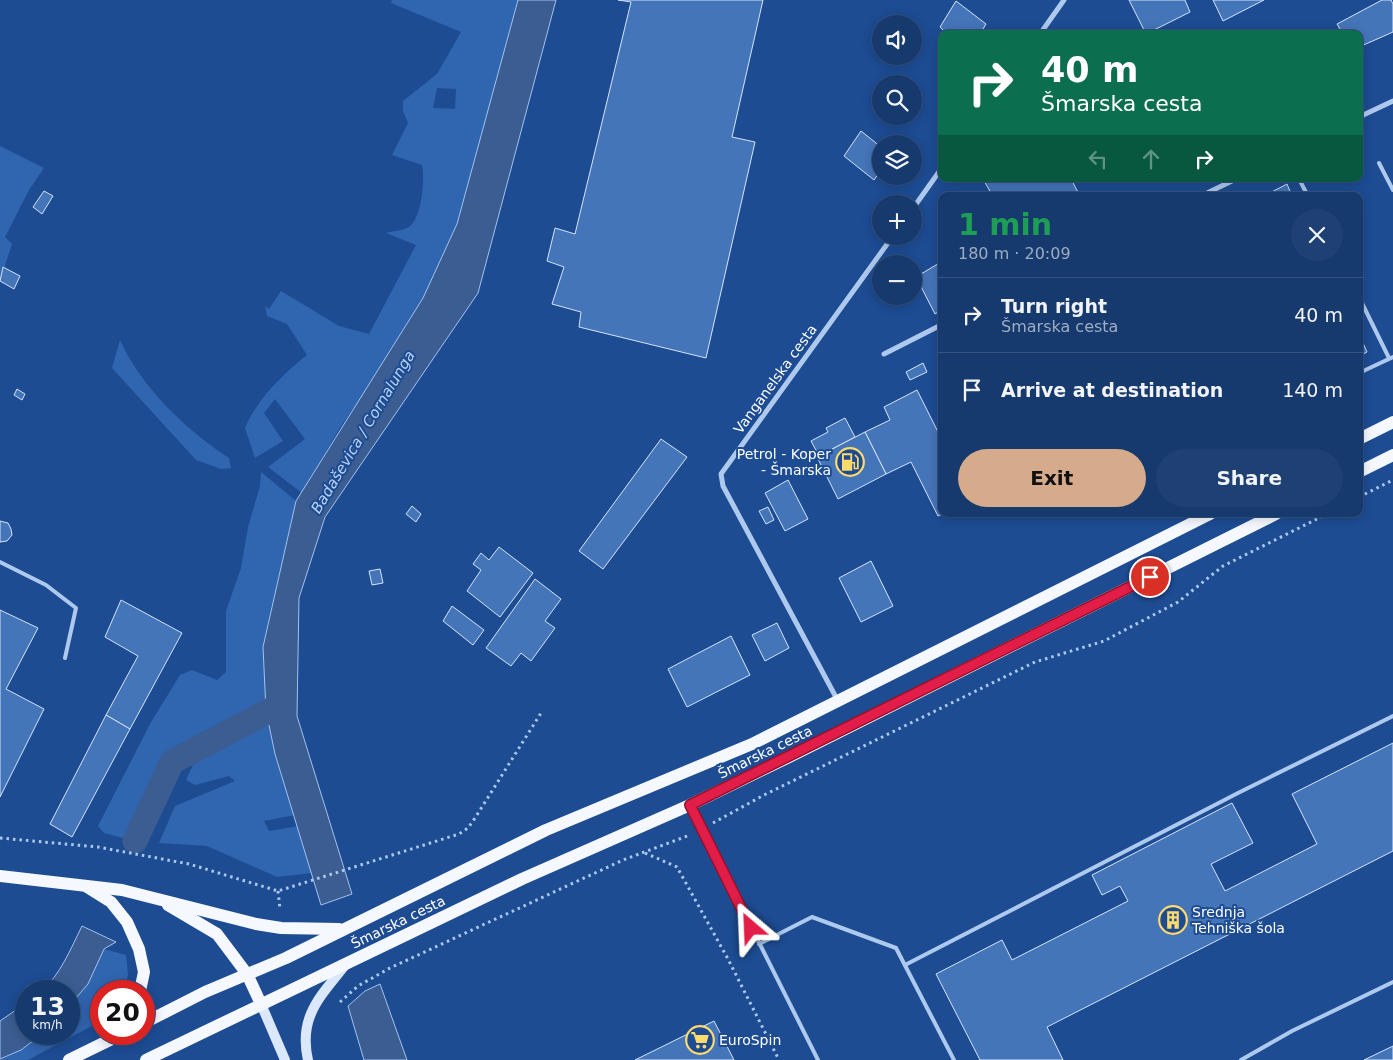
<!DOCTYPE html>
<html lang="en">
<head>
<meta charset="utf-8">
<style>
  body { margin:0; font-family:"DejaVu Sans",sans-serif; background:#1f4073; color:#f1f3f6; height:100vh; display:flex; flex-direction:column; font-size:19px; white-space:nowrap }
  * { box-sizing:border-box; margin:0 }
  p { font-size:16px; color:#9eacc2 }
  .icon { flex:none; width:28px; height:28px; fill:none; stroke:currentColor; stroke-width:2; stroke-linecap:round; stroke-linejoin:round }
  .map { position:relative; flex:1; overflow:hidden }
  .details { position:absolute; left:938px; top:192px; width:425px; height:325px; display:flex; flex-direction:column; background:#16396e; border-radius:10px; box-shadow:0 2px 12px #0003,0 0 0 1px #355381 }
  .details>* { flex:none }
  .guide { position:absolute; left:938px; top:30px; width:425px; height:152px; border-radius:10px; box-shadow:0 2px 12px #0003,0 0 0 1px #355381; background:#0b6e4f; color:#fff; overflow:hidden }
  .buttons { position:absolute; left:872px; top:15px; display:grid; gap:10px }
  .buttons a { display:grid; place-items:center; width:50px; height:50px; border-radius:50%; background:#16396e; box-shadow:0 2px 12px #0003,0 0 0 1px #355381; font-size:25px }
  .speed { position:absolute; left:15px; top:980px; display:flex; gap:10px; font-size:25px; font-weight:700; text-align:center }
  .speed>* { display:grid; place-content:center; width:65px; height:65px; border-radius:50%; background:#16396e; box-shadow:0 2px 12px #0003,0 0 0 1px #355381; line-height:1 }
  .speed small { font-size:12px; font-weight:400 }
  .speed .limit { border:8px solid #d22; background:#fff; color:#111 }
  .pin { position:absolute; display:grid; place-items:center; width:42px; height:42px; color:#fff; margin:-21px; border:2px solid #fff; border-radius:50%; box-shadow:0 1px 5px #0007 }
  .me { position:absolute; width:55px; margin:-28px; rotate:334deg; stroke-linejoin:round; filter:drop-shadow(0 0 4px #0008) }
  .turn { display:flex; align-items:center; gap:18px; height:105px; padding:0 20px; font-size:22px }
  .turn .icon { width:65px; height:65px; stroke-width:2.5 }
  .turn b { display:block; font-size:35px; line-height:42px }
  .lanes { display:flex; align-items:center; height:48px; padding:0 20px; background:#0003; justify-content:center; gap:25px; direction:ltr }
  .lanes .off { opacity:.35 }
  .round { display:grid; place-items:center; flex:none; width:52px; height:52px; border-radius:26px; background:#1f4073 }
  .overview { display:flex; align-items:center; justify-content:space-between; height:85px; padding:0 20px }
  h1 { font-size:30px; font-weight:600; line-height:38px; color:#1e9e55 }
  .button { display:flex; gap:10px; margin-top:auto; padding:10px 20px }
  .button a { flex:1; height:58px; border-radius:30px; background:#d6ab8b; color:#111; font-size:20px; font-weight:600; line-height:58px; text-align:center }
  .button a+a { background:#1f4073; color:#f1f3f6 }
  ul { padding:0; list-style:none }
  li { display:flex; align-items:center; gap:15px; height:75px; padding:0 20px; border-top:1px solid #355381 }
  li div { flex:1 }
  li b { display:block; font-size:19px }
  li em { font-style:normal }
  .map>svg:first-child { display:block }
</style>
</head>
<body>
<div class="map">
<svg width="1393" height="1060" viewBox="0 0 1393 1060">
  <rect width="100%" height="100%" fill="#1d4c93"/>
  <g fill="#3065b0" fill-rule="evenodd">
    <path d="M392 0H520L467 203 430 295 338 431 302 493 268 467 305 439 275 399 264 413 283 441 255 458 245 428C257 399 283 374 307 355L287 324 267 316 265 306 269 309 281 291 339 326 369 334 416 245 386 233C393 231 405 230 409 227 422 217 425 180 422 165L392 155 408 123 403 111V101L437 74 461 32 391 3ZM437 88 456 89 455 109 433 108Z"/>
    <polygon points="0,146 44,168 29,190 5,237 12,244 0,280"/>
    <path d="M120 340C141 387 186 430 229 458L231 468 221 469 196 460 112 368Z"/>
    <polygon points="261,472 296,501 263,647 295,815 264,821 269,831 299,826 312,873 277,877 207,846 159,843 175,806 235,781 229,776 195,785 186,780 196,758 192,749 186,744 175,746 162,763 132,829 130,840 104,833 98,826 151,722 180,675 192,670 217,680 226,672 226,611 241,568 248,527 260,486"/>
    <polygon points="104,949 126,955 128,975 124,991 101,991 101,1021 28,1060 0,1060 21,1050 42,1034 69,1034 69,1006 88,984"/>
  </g>
  <g fill="#3b5d91" stroke="#a1c3f0">
    <polygon points="518,0 556,0 478,293 325,517 299,598 297,716 352,894 321,905 275,754 266,711 263,647 296,501 423,298 457,224"/>
    <path d="M82 926 116 942 104 949 88 984 69 1006V991H41C60 976 71 948 82 926Z"/>
    <polygon points="380,984 407,1060 364,1060 348,1006 365,991"/>
    <polygon points="26,1003 26,1034 42,1034 21,1050 0,1059 0,1021"/>
  </g>
  <g fill="none" stroke-linecap="round" stroke-linejoin="round">
    <polyline stroke="#3b5d91" stroke-width="25" points="135,841 172,762 282,704 283,688"/>
  </g>
  <g fill="#4575b9" stroke="#d4e4fa">
    <polygon points="618,0 763,0 732,137 755,142 706,358 579,327 581,312 552,304 564,267 547,261 555,228 575,234 631,2"/>
    <polygon points="1129,0 1185,0 1190,12 1146,34"/>
    <polygon points="1213,0 1264,0 1223,21"/>
    <polygon points="1382,0 1391,0 1393,4 1393,32 1359,47 1359,34 1343,34 1337,24"/>
    <polygon points="956,1 986,24 980,34 947,34 940,27"/>
    <polygon points="861,131 881,147 881,170 874,180 844,156"/>
    <polygon points="983,179 1071,179 1080,196 985,196 991,193"/>
    <polygon points="1287,184 1292,196 1264,196"/>
    <polygon points="44,191 53,196 42,214 33,207"/>
    <polygon points="941,262 941,310 935,314 916,277"/>
    <polygon points="3,267 20,276 14,289 0,281"/>
    <polygon points="1359,334 1367,352 1359,356"/>
    <polygon points="923,363 927,372 910,380 906,372"/>
    <polygon points="17,389 25,394 22,400 14,395"/>
    <polygon points="917,390 941,438 942,514 938,516 911,462 886,474 865,432 890,420 884,407"/>
    <polygon points="845,418 855,437 819,456 811,441 828,432 826,428"/>
    <polygon points="865,432 886,474 838,499 817,457"/>
    <polygon points="661,439 687,457 603,569 579,551"/>
    <polygon points="788,480 808,519 785,531 765,493"/>
    <polygon points="412,506 421,514 416,522 406,514"/>
    <polygon points="768,507 774,520 766,524 759,511"/>
    <polygon points="0,521 8,523 11,529 12,535 7,541 0,542"/>
    <polygon points="499,547 533,573 500,617 467,591 481,570 473,564 481,553 489,560"/>
    <polygon points="871,561 893,606 861,622 839,578"/>
    <polygon points="380,569 383,583 372,585 369,571"/>
    <polygon points="535,579 561,599 545,621 555,628 531,661 521,653 511,666 486,648"/>
    <polygon points="121,600 182,633 130,729 106,715 138,656 105,637"/>
    <polygon points="452,606 484,630 473,645 443,621"/>
    <polygon points="0,610 38,628 6,689 44,709 0,797"/>
    <polygon points="777,623 789,648 765,661 752,635"/>
    <polygon points="731,636 750,675 687,707 668,669"/>
    <polygon points="106,715 130,729 72,837 50,824"/>
    <polygon points="1393,743 1393,851 1047,1027 1063,1060 980,1060 936,974 1002,940 1012,960 1128,901 1120,886 1102,895 1092,875 1232,803 1253,843 1211,864 1225,891 1317,844 1292,794"/>
    <polygon points="714,1021 734,1060 635,1060"/>
    <polygon points="1393,1046 1393,1060 1364,1060"/>
  </g>
  <g fill="none" stroke-linecap="round" stroke-linejoin="round">
    <g stroke="#aec9ee" stroke-width="3" stroke-dasharray="2.5 4" stroke-linecap="butt">
      <polyline points="1359,497 1393,480"/>
      <polyline points="713,823 764,795 1035,662 1104,641 1178,602 1223,566 1327,514"/>
      <polyline points="0,838 98,847 189,864 278,891 459,834 468,828 475,818 541,713"/>
      <polyline points="645,853 677,867 728,959 779,1060"/>
      <polyline points="278,891 280,909"/>
      <polyline points="340,1002 358,986 390,968 623,860 690,835"/>
    </g>
    <g stroke="#aec9ee" stroke-width="4">
      <polyline points="1379,163 1393,190"/>
      <polyline points="1299,179 1308,196"/>
      <polyline points="1359,297 1389,358"/>
      <polyline points="1359,373 1393,357"/>
      <polyline points="0,562 46,585 76,608 65,658"/>
      <polyline points="691,807 818,1060"/>
      <polyline points="759,944 812,917 896,948 954,1060"/>
      <polyline points="905,965 1238,793 1393,716"/>
      <polyline points="1241,1060 1292,1031 1393,982"/>
    </g>
    <g stroke="#aec9ee" stroke-width="5">
      <polyline points="1040,34 1064,0"/>
      <polyline points="1359,117 1393,101"/>
      <polyline points="1201,196 1236,179"/>
      <polyline points="914,207 941,169"/>
      <polyline points="884,354 941,325"/>
      <polyline points="838,701 723,486 721,474 893,236"/>
    </g>
    <g stroke="#dbe7fa" stroke-width="10">
      <polyline points="261,1004 285,1060"/>
      <path d="M308 1060C298 1016 321 996 346 964"/>
    </g>
    <g stroke="#f5f9ff" stroke-width="12">
      <polyline points="1359,439 1393,422"/>
      <polyline points="1359,472 1393,455"/>
      <polyline points="0,876 122,890 256,924 281,928 339,929"/>
      <polyline points="87,887 111,902 127,922 139,949 144,972 140,991"/>
      <polyline points="168,905 217,934 247,974 261,1004"/>
      <polyline points="144,1023 205,992 286,958 546,830 752,744 1210,514"/>
      <polyline points="69,1060 122,1034"/>
      <polyline points="146,1060 522,879 690,805 789,757 1276,514"/>
    </g>
  </g>
  <g fill="none" stroke-linecap="round" stroke-linejoin="round">
    <defs>
      <polyline id="route" points="751,928 690,805 1150,577"/>
    </defs>
    <use href="#route" stroke="#92132f" stroke-width="12"/>
    <use href="#route" stroke="#e11d48" stroke-width="9"/>
  </g>
  <defs>
    <symbol id="fuel-ring" viewBox="-11 -11 22 22"><circle r="9.5" fill="#1d4c93" stroke="#fed96c" stroke-width="1.5"/><path d="M-5.5-6h7V0h2V4h1.3V-2.5L3-4.5l.8-.8L6-3V5H2.5V1h-1V6h-7ZM-4.2-4.7v3.2H.2V-4.7Z" fill="#fed96c"/></symbol>
    <symbol id="building-ring" viewBox="-11 -11 22 22"><circle r="9.5" fill="#1d4c93" stroke="#fed96c" stroke-width="1.5"/><path d="M-4-6H4V6H1V3H-1V6H-4ZM-2.5-4.3h1.7v1.8h-1.7ZM.8-4.3h1.7v1.8H.8ZM-2.5-1h1.7V.8h-1.7ZM.8-1h1.7V.8H.8Z" fill="#fed96c"/></symbol>
    <symbol id="supermarket-ring" viewBox="-11 -11 22 22"><circle r="9.5" fill="#1d4c93" stroke="#fed96c" stroke-width="1.5"/><path d="M-6-5.5h2.5l.6 2H6L4.5 2H-2.5L-4.4-4H-6ZM-1.5 3.2a1.3 1.3 0 1 0 .1 0ZM3 3.2a1.3 1.3 0 1 0 .1 0Z" fill="#fed96c"/></symbol>
  </defs>
  <g fill-rule="evenodd">
    <use href="#fuel-ring" x="834" y="446" width="32" height="32"/>
    <use href="#building-ring" x="1157" y="904" width="32" height="32"/>
    <use href="#supermarket-ring" x="684" y="1024" width="32" height="32"/>
  </g>
  <g text-anchor="middle" dominant-baseline="central" stroke-width="4" stroke-linejoin="round" paint-order="stroke">
    <g font-size="14" fill="#fff" stroke="#1d4c93">
      <text transform="translate(775 379) rotate(-54)">Vanganelska cesta</text>
      <text transform="translate(765 752) rotate(-26)">Šmarska cesta</text>
      <text transform="translate(398 922) rotate(-26)">Šmarska cesta</text>
    </g>
    <g font-size="14" fill="#fff" stroke="#1d4c93" text-anchor="start">
      <text x="831" y="454" text-anchor="end">Petrol - Koper<tspan x="831" dy="16">- Šmarska</tspan></text>
      <text x="1192" y="912">Srednja<tspan x="1192" dy="16">Tehniška šola</tspan></text>
      <text x="719" y="1040">EuroSpin</text>
    </g>
    <g font-size="15" font-style="italic" fill="#bad3f5" stroke="#1d4c93">
      <text transform="translate(363 432) rotate(-59)">Badaševica / Cornalunga</text>
    </g>
  </g>
</svg>
<div class="buttons">
<a><svg class="icon" aria-label="sound" viewBox="0 0 24 24"><path d="M4 9h4l5-4v14l-5-4H4zM17 9q2 3 0 6"/></svg></a>
<a><svg class="icon" aria-label="search" viewBox="0 0 24 24"><circle cx="10" cy="10" r="6"/><path d="M15 15l6 6"/></svg></a>
<a><svg class="icon" aria-label="layers" viewBox="0 0 24 24"><path d="M12 4l9 5-9 5-9-5zM3 14l9 5 9-5"/></svg></a>
<a>+</a>
<a>−</a>
</div>
<div class="speed"><div>13<small>km/h</small></div><div class="limit">20</div></div>
<div class="pin" style="left:1150px;top:577px;background:#d93025"><svg class="icon" aria-label="arrive" viewBox="0 0 24 24"><path d="M6 21V4h12l-3 4 3 4H6"/></svg></div>
<svg class="me" style="left:751px;top:928px" viewBox="-20 -20 40 40"><path d="M0-17L14 15 0 8-14 15z" fill="#e11d48" stroke="#fff" stroke-width="4"/></svg>
<div class="guide">
<div class="turn"><svg class="icon" aria-label="right" viewBox="0 0 24 24"><path d="M7 20v-9h11M14 6l5 5-5 5"/></svg><div><b>40 m</b>Šmarska cesta</div></div>
<div class="lanes"><svg class="icon off" aria-label="left" viewBox="0 0 24 24"><path d="M17 20v-9H6M10 6l-5 5 5 5"/></svg><svg class="icon off" aria-label="ahead" viewBox="0 0 24 24"><path d="M12 20V5M6 11l6-6 6 6"/></svg><svg class="icon" aria-label="right" viewBox="0 0 24 24"><path d="M7 20v-9h11M14 6l5 5-5 5"/></svg></div>
</div>
<section class="details">
<div class="overview"><div><h1>1 min</h1><p>180 m · 20:09</p></div><a class="round"><svg class="icon" aria-label="close" viewBox="0 0 24 24"><path d="M6 6l12 12M18 6L6 18"/></svg></a></div>
<ul>
<li><svg class="icon" aria-label="right" viewBox="0 0 24 24"><path d="M7 20v-9h11M14 6l5 5-5 5"/></svg><div><b>Turn right</b><p>Šmarska cesta</p></div><em>40 m</em></li>
<li><svg class="icon" aria-label="arrive" viewBox="0 0 24 24"><path d="M6 21V4h12l-3 4 3 4H6"/></svg><div><b>Arrive at destination</b></div><em>140 m</em></li>
</ul>
<div class="button"><a>Exit</a><a>Share</a></div>
</section>
</div>
</body>
</html>
